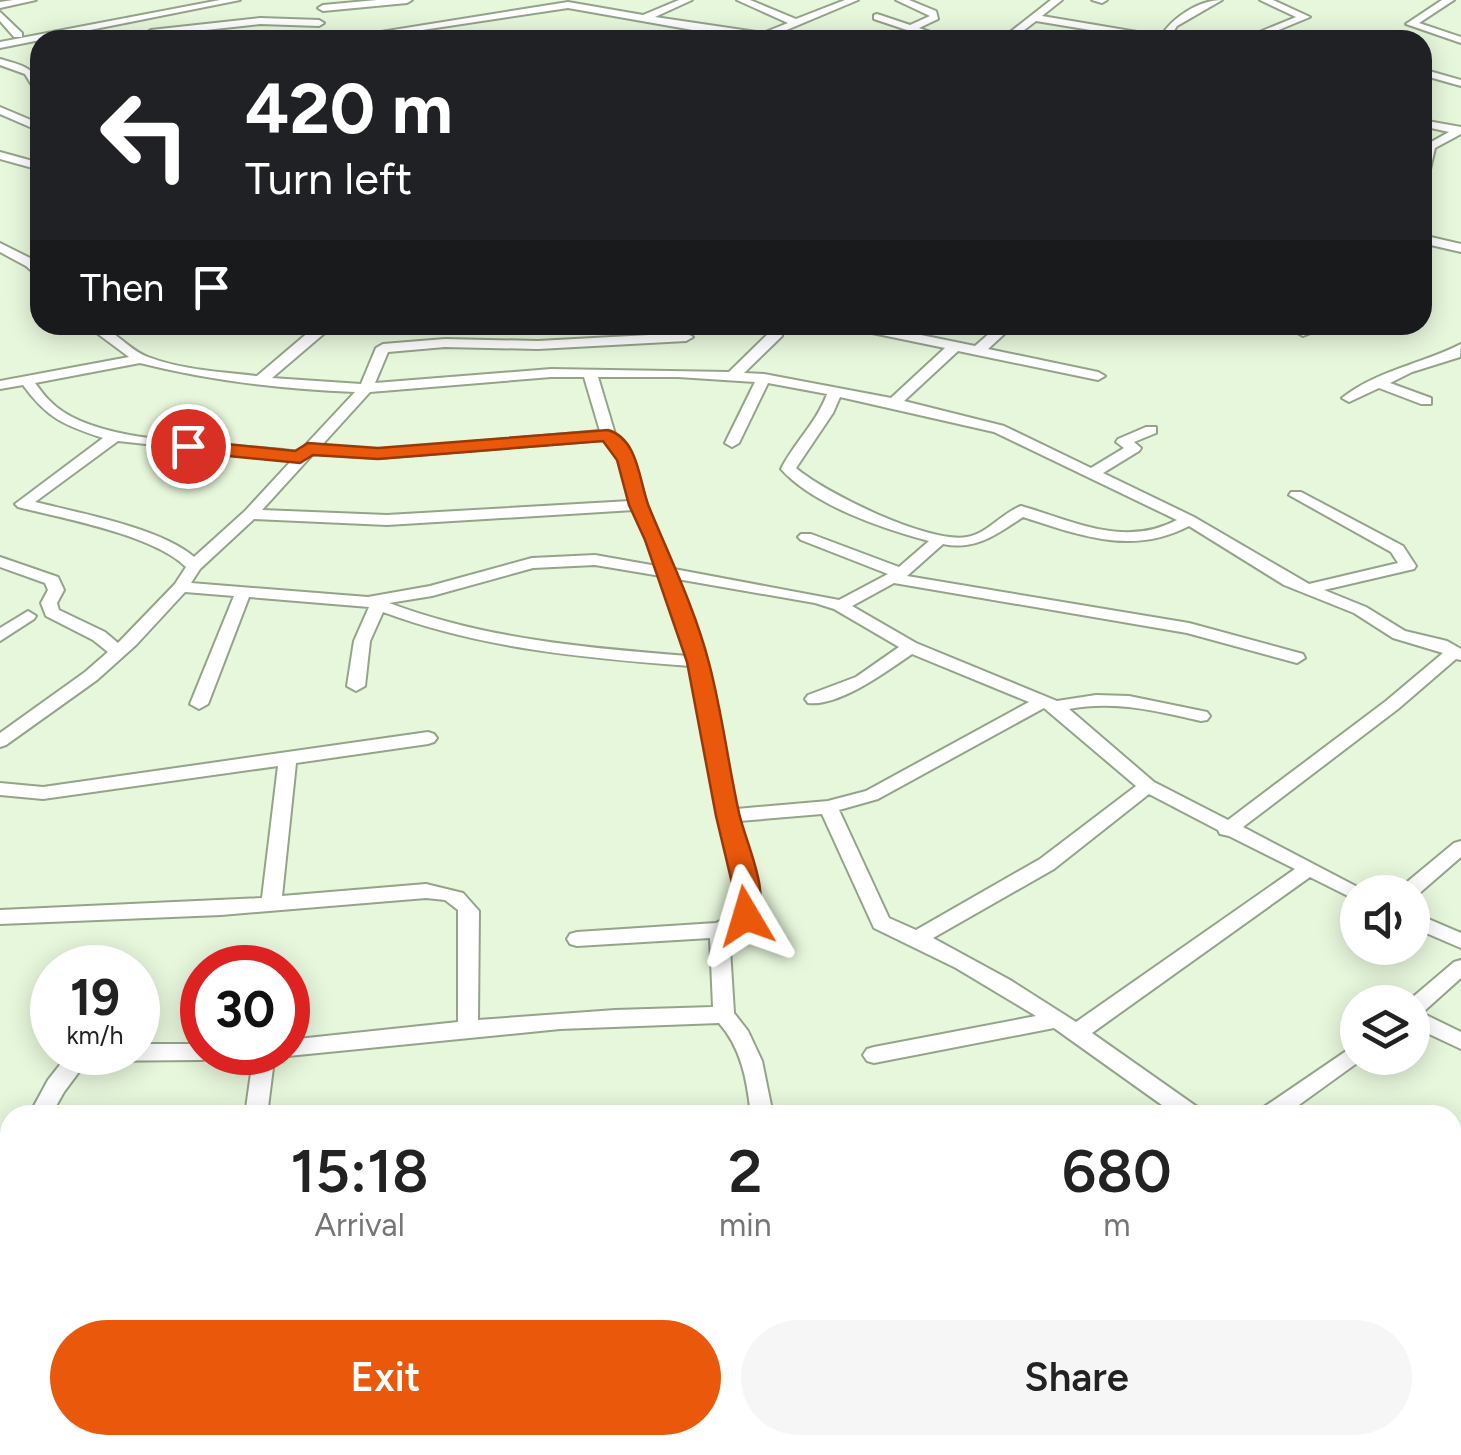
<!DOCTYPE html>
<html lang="en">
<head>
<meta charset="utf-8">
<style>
  body { margin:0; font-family:Figtree,sans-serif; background:#f6f6f6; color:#222; height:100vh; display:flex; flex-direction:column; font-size:38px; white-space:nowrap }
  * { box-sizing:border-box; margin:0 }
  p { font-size:32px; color:#767676 }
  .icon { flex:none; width:55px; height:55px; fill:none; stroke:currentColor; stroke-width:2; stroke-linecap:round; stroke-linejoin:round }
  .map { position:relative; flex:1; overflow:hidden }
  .sheet { position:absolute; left:0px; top:1105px; width:1462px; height:350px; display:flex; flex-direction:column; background:#fff; border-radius:30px 30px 0 0; box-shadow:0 5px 25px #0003 }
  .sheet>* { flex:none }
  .guide { position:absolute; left:30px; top:30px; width:1402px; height:305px; border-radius:30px; box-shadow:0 5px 25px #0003; background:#202124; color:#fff; overflow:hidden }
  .fabs { position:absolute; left:1340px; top:875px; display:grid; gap:20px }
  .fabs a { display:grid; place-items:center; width:90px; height:90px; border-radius:50%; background:#fff; box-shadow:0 5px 25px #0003; font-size:50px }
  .speed { position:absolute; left:30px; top:945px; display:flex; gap:20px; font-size:50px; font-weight:700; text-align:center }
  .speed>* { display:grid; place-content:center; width:130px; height:130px; border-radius:50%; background:#fff; box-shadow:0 5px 25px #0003; line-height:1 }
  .speed small { font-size:25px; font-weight:400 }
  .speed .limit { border:15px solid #d22; background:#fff; color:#111 }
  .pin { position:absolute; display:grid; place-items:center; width:85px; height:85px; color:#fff; margin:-42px; border:5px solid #fff; border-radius:50%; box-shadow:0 2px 10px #0007 }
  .me { position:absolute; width:110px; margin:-55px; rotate:353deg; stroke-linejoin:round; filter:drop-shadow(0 0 8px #0008) }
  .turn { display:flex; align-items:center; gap:35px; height:210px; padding:0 50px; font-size:45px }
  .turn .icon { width:130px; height:130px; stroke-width:2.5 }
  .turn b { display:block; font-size:70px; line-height:85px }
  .then { display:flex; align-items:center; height:95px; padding:0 50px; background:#0003; gap:20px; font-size:38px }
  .eta { display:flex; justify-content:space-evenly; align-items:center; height:170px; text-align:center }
  .eta b { font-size:60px; font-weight:600; line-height:70px }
  .cta { display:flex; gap:20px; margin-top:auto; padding:20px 50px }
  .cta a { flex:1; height:115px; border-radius:60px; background:#ea580c; color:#fff; font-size:40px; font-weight:600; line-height:115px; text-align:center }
  .cta a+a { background:#f6f6f6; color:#222 }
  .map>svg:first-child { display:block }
</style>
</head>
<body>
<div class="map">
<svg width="1461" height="1455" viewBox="0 0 1461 1455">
  <rect width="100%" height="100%" fill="#e7f7dc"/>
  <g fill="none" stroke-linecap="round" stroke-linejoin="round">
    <defs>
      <g id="minor">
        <polygon points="13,0 36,0 0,8 0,2"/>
        <polygon points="220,0 240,0 0,48 0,42"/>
        <polygon points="377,0 412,0 407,3 323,11 318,8 323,5"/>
        <polygon points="679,0 692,0 655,17 763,33 788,23 737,0 750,0 796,19 845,0 858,0 777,34 805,40 773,40 710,33 568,8 356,40 331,40 568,2 643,15"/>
        <polygon points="896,0 909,0 936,11 938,19 919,28 952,40 937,40 874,19 874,15 877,14 910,25 930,16"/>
        <path d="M1051 0H1062L1042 16 1161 36C1173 17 1199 0 1222 0L1177 26 1168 40H1151L1036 21 1011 40H1000Z"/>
        <polygon points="1092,0 1107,0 1102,3"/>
        <polygon points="1260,0 1273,0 1310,17 1254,40 1240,40 1296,17"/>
        <polygon points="1442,0 1454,0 1419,23 1461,37 1461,43 1406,24"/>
        <polygon points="0,12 22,33 22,37 14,37 0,21"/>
        <polygon points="260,18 319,20 324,23 319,26 260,24 151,36 146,33 151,30"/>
        <path d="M0 59C21 65 40 68 40 93L36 92 25 74 0 65Z"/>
        <polygon points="1422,69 1461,80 1461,86 1422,75"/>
        <polygon points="0,107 38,123 39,125 30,127 0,114"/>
        <polygon points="1422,120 1461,127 1461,134 1435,148 1428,178 1422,181 1424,146 1449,132 1422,126"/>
        <polygon points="0,152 40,163 40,170 0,159"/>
        <polygon points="1422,235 1461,244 1461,252 1422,243"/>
        <polygon points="0,243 34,260 40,266 40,278 26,266 0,252"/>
        <path d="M86 325C115 325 124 348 148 357 182 370 221 372 257 376L317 325H326L329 328 327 331 272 378 361 384 376 348 383 344 445 339 538 341 686 333 693 337 686 341 538 349 445 347 388 352 375 383 551 369 729 372 772 330H782V336L744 373 764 374 891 398 945 348 853 329 846 325H872L975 346 999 325H1014L988 349 1098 372 1105 376 1098 380 958 351 904 401 1004 426 1091 468 1124 448 1116 442 1118 439 1146 427H1156V433L1134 442 1141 448 1139 451 1103 473 1194 517 1309 584 1398 563 1391 552 1289 495 1291 492H1301L1403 546 1416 566 1414 569 1324 590 1366 607 1405 631 1447 641 1461 649V660L1456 659 1398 709 1243 827 1367 892H1358V901L1310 877 1092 1033 1200 1109 1203 1115H1176L1054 1028 874 1063 867 1061 863 1055 867 1049 874 1047 1036 1016 956 968 874 928 822 814 739 821 760 905 753 921 729 933 734 1013 748 1031 762 1061 773 1115H751C747 1081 742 1049 719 1023L560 1029 288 1056 280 1052H288V1040L458 1022V910L445 900 426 898 221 915 0 924V910L262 898 278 766 43 799 0 795V783L43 787 428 732 434 734 437 738 434 742 428 744 296 763 282 896 426 884 463 893 479 911 478 1020 615 1010 713 1007 710 938 577 946 570 944 567 939 570 934 577 932 716 923 738 912 740 905 719 816 690 666C587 658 482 649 383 612L370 641 365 686 356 691 347 686 354 641 369 607 249 597 208 704 199 709 190 704 234 596 185 592 136 645 97 680 6 745 0 747V733L85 672 108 652 93 640 46 616 41 603 48 590 45 583 0 567V557L58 577 64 590 57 603 59 610 105 632 118 643 175 584 186 567C154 535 62 518 18 507L15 504 103 438C64 425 48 419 23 385L0 389V381L129 357ZM140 363C211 381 282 389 355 392L299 452C234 442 94 448 50 401 44 396 40 389 35 383ZM551 377H584L600 431 379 450 321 446 370 392ZM598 377H678L755 382 725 443 732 447 739 443 768 383 827 394C817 422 794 443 781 469 813 505 883 529 929 541L899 567 811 534H801L798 537 801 540 888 574 839 600 674 569 647 505 634 459 615 434ZM840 397 994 432 1177 520C1124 548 1074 521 1021 506 1002 513 987 534 967 537 929 544 825 493 796 468L833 413ZM604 440 620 460 630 501 387 515 262 510 313 454 379 458ZM118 441 292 460 245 511 194 557C161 528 79 513 35 502ZM634 510 657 566 595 555 532 558 430 586 368 597 191 583 200 569 254 519 387 525ZM1023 517C1079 535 1132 556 1189 526L1284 585 1354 613 1393 638 1443 653 1386 701 1228 820 1154 782 1069 709C1115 700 1157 711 1201 721L1207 720 1210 716 1207 712 1129 696 1096 695 1057 701 916 643 852 606 894 583 1187 633 1297 663 1305 658 1303 654 1189 623 907 576 943 544C976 551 997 534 1023 517ZM595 565 661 576 688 656C586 648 485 639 389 603L432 596 533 568ZM677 579 815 603 834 609 899 647 856 677 808 695 805 699 808 703C839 707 887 671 912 654L1029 702 866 791 828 801 736 809 706 662ZM1044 708 1136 786 1040 859 916 930 889 918 839 810 878 799ZM1149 794 1218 830 1220 834 1229 836 1295 869 1076 1022 1010 980 933 938 1054 869Z"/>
        <polygon points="1311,325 1331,325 1303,336 1296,332"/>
        <path d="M1461 344 1460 357 1412 372 1390 383 1431 398V404H1421L1379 388 1349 402 1342 398C1376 371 1424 363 1461 344Z"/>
        <polygon points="28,611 36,616 34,619 0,641 0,628"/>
        <polygon points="1461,841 1461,857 1415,897 1412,897 1412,892 1399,892 1401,887 1454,843"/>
        <polygon points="1412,912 1461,933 1461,948 1412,927"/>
        <polygon points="1461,960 1461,978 1422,1013 1461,1032 1461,1049 1412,1026 1412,1002 1407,1002 1454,962"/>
        <polygon points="1358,1043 1358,1058 1364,1058 1285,1115 1258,1115 1261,1109"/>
        <polygon points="138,1044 202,1044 202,1052 212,1052 209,1058 202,1060 87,1061 64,1092 51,1115 29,1115 48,1080 70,1052 138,1052"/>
        <polygon points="254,1052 275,1052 267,1115 245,1115"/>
        <polygon points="10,1230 10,1264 0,1271 0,1237"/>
        <polygon points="1452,1282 1461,1285 1461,1309 1452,1306"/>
        <polygon points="1461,1336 1461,1360 1452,1363 1452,1340"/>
        <polygon points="158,1445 184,1445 181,1455 155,1455"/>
        <polygon points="580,1445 606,1445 607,1455 581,1455"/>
        <polygon points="820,1445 846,1445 848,1455 822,1455"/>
        <polygon points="1087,1445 1113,1445 1116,1455 1090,1455"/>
        <polygon points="1354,1445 1380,1445 1384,1455 1358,1455"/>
      </g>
    </defs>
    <use href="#minor" stroke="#94a38a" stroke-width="4"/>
    <use href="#minor" fill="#fff" fill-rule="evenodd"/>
  </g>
  <path fill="#ea580c" stroke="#983908" stroke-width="2.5" d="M608 430C639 439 639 482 649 507 670 558 695 609 709 663 722 712 728 763 739 813 746 844 772 894 755 923H737L734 916 737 904 716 816 687 662 645 540 629 505 617 460 603 441 378 459 313 455 300 463 188 452 179 446 188 440 295 451 308 443 378 448Z"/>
</svg>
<div class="fabs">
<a><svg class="icon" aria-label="sound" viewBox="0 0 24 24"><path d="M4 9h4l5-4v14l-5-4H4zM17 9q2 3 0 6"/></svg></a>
<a><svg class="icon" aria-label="layers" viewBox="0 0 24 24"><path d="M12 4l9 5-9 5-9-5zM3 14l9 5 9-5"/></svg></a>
</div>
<div class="speed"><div>19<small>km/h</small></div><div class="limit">30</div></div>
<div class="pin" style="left:188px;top:446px;background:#d93025"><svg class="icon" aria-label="arrive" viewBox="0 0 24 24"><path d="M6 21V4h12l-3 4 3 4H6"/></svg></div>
<svg class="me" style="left:746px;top:916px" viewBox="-20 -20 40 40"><path d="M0-17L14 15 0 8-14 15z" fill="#ea580c" stroke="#fff" stroke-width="4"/></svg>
<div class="guide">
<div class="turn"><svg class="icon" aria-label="left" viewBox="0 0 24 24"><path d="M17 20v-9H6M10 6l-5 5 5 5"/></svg><div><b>420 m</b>Turn left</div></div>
<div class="then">Then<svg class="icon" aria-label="arrive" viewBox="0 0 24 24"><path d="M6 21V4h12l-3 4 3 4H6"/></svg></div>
</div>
<section class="sheet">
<div class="eta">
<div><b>15:18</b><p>Arrival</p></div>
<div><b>2</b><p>min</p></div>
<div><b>680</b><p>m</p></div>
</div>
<div class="cta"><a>Exit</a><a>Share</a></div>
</section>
</div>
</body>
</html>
